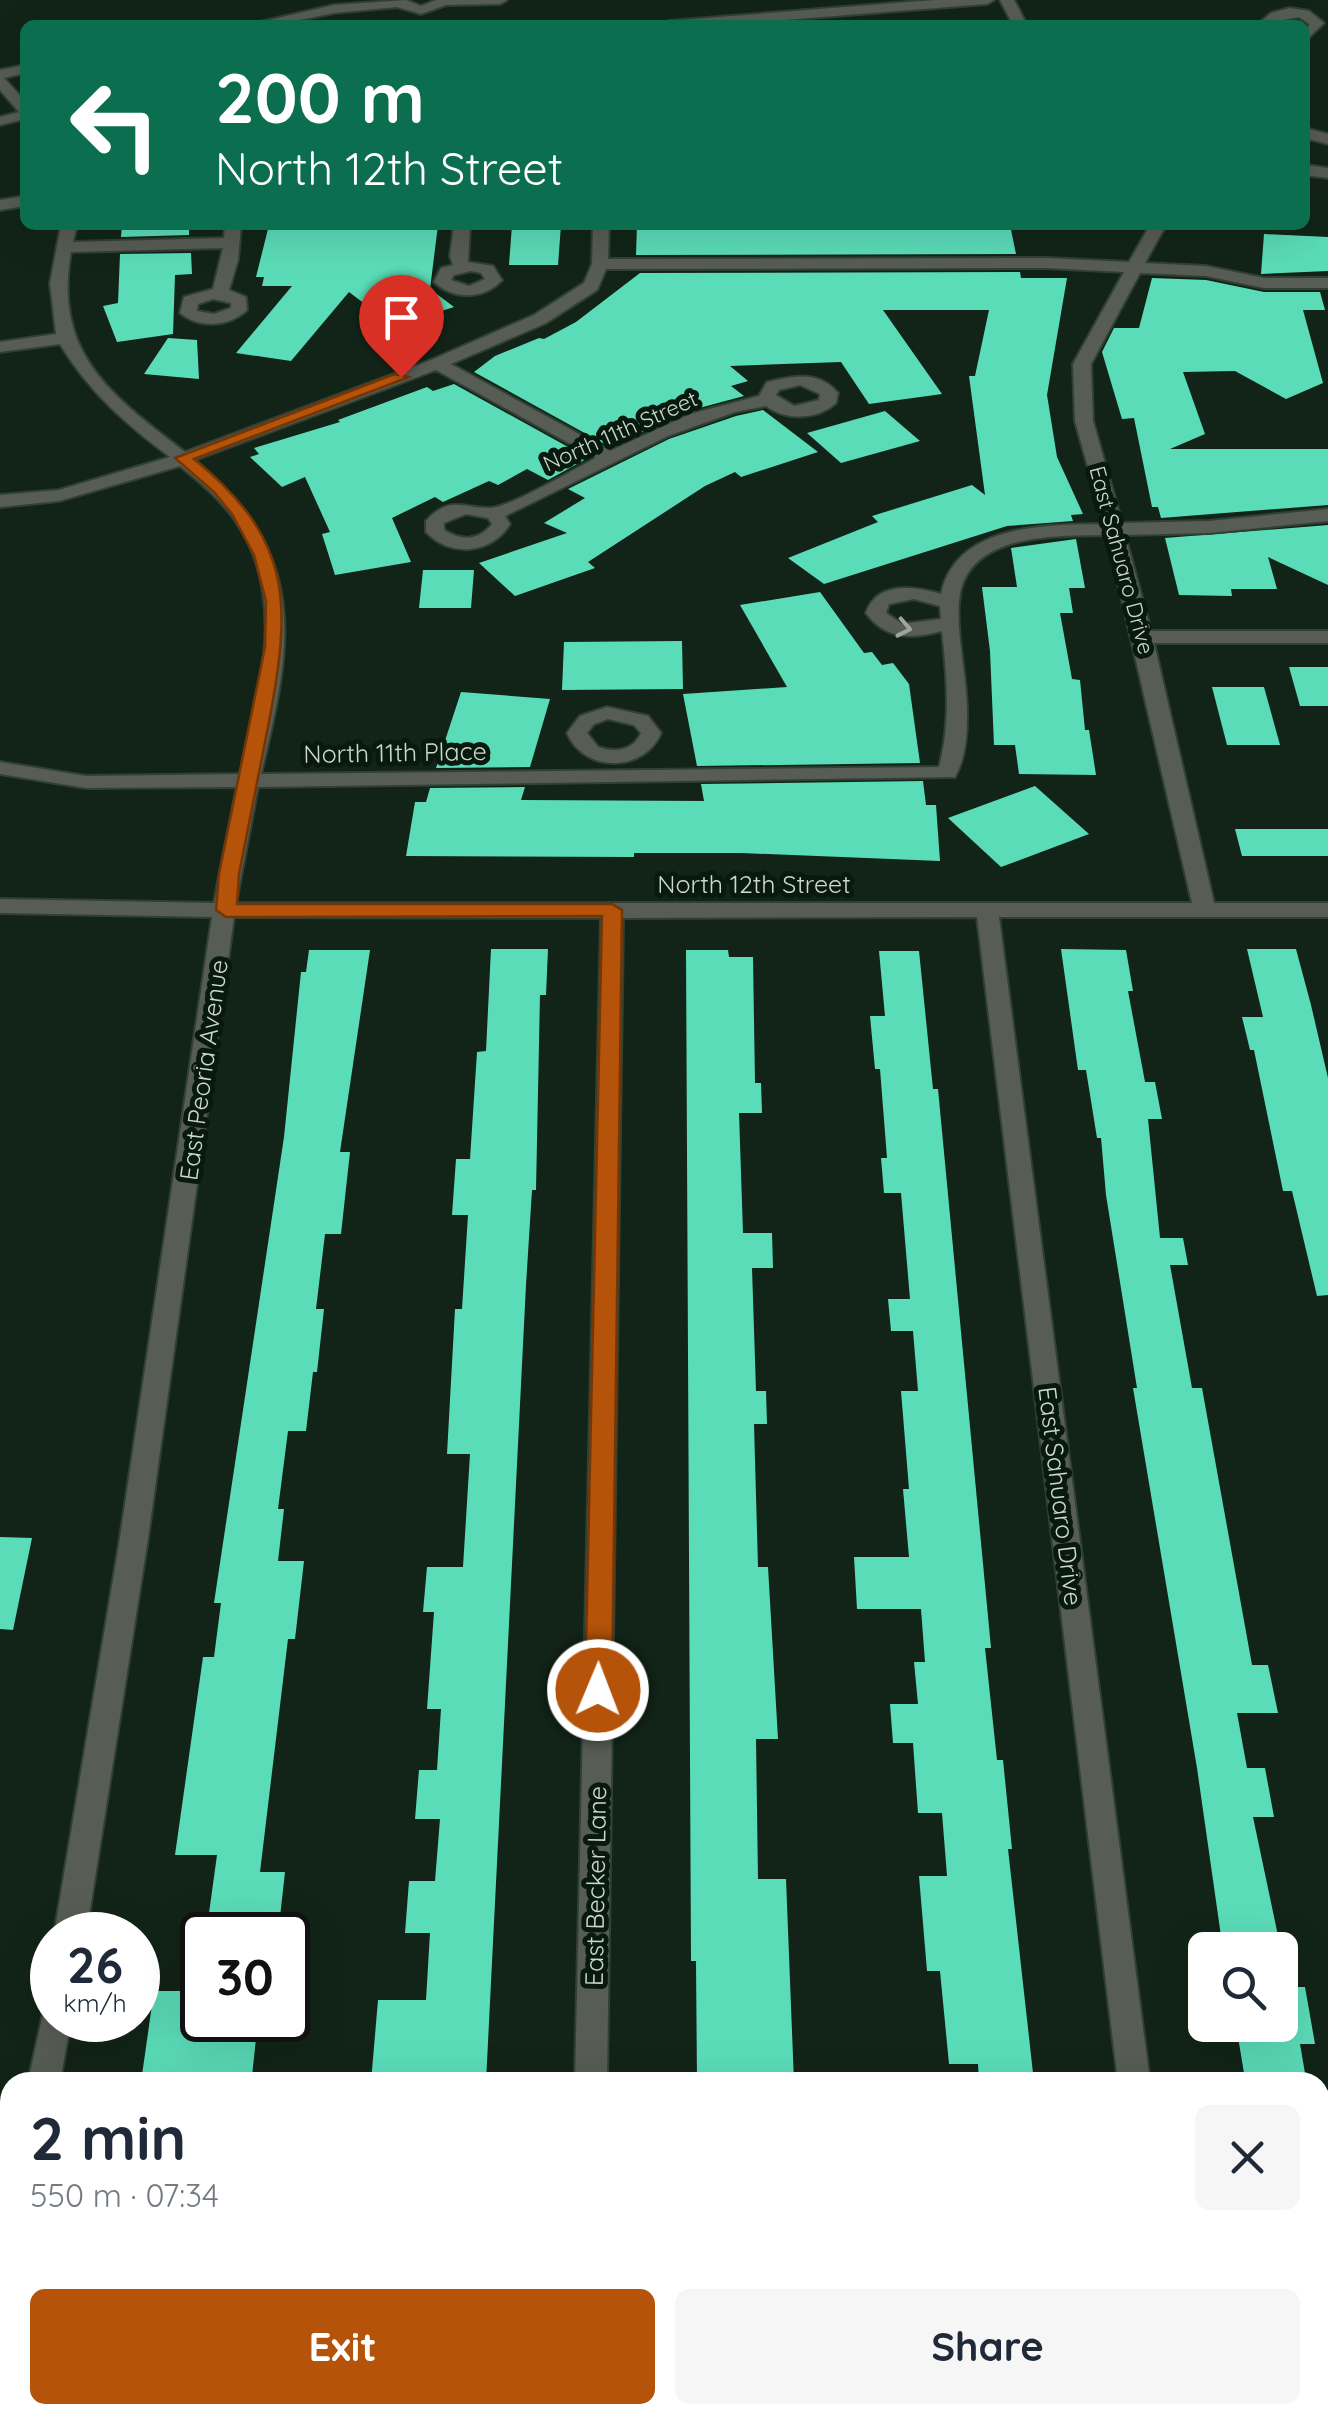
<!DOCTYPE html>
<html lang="en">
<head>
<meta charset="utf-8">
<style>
  body { margin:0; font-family:Quicksand,sans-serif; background:#f6f6f7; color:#1f2937; height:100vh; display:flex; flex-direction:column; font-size:38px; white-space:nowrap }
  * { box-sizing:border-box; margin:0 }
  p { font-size:32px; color:#747a83 }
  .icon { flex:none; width:55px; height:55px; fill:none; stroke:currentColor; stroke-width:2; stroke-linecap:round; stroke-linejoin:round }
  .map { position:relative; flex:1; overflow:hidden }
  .details { position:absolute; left:0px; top:2072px; width:1330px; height:352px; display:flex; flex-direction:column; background:#fff; border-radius:30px 30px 0 0; box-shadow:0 10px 40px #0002 }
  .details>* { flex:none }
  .hud { position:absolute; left:20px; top:20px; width:1290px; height:210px; border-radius:15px; box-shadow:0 10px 40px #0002; background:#0b6e4f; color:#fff; overflow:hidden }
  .buttons { position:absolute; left:1188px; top:1932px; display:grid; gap:20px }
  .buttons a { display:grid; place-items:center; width:110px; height:110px; border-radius:15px; background:#fff; box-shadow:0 10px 40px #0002; font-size:50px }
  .speed { position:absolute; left:30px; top:1912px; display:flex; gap:20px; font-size:50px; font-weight:700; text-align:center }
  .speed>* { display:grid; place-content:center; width:130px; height:130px; border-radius:50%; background:#fff; box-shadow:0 10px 40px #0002; line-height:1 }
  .speed small { font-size:25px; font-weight:400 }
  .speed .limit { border:5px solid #111; border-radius:15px; background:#fff; color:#111 }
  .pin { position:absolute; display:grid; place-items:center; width:85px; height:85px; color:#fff; margin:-102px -42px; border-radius:50% 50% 50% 0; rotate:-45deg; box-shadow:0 0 10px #0007 }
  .pin .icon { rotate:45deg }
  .me { position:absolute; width:110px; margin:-55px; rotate:1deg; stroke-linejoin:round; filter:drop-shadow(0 0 8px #0008) }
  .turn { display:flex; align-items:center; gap:35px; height:210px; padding:0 30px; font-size:45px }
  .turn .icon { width:130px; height:130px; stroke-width:2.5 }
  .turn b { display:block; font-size:70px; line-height:85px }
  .round { display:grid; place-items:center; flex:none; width:105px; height:105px; border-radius:15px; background:#f6f6f7 }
  .head { display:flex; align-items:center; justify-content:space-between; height:170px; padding:0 30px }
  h1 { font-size:60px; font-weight:700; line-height:75px }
  .button { display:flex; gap:20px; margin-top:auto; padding:20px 30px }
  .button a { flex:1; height:115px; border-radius:15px; background:#b45309; color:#fff; font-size:40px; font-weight:700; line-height:115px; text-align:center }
  .button a+a { background:#f6f6f7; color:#1f2937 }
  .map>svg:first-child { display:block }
</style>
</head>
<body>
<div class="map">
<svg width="1328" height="2424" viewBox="0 0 1328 2424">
  <rect width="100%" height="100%" fill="#122417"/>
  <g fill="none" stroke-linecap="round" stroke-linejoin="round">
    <g stroke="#1e4c4a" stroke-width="12">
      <polyline points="1320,2223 1328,2216"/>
      <polyline points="273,2424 274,2415"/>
      <polyline points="1046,2424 1062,2415"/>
    </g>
  </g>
  <g fill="#5bdcb9">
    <polygon points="122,225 189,225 189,235 121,237"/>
    <polygon points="377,225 438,225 430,289 454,307 394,326 349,292 291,361 236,353 292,286 262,286 264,277 256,277 268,229 377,229"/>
    <polygon points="512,225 561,225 558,265 509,265"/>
    <polygon points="637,225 1010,225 1016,254 636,255"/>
    <polygon points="1264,234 1328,237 1328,271 1261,274"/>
    <polygon points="191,253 192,274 175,275 173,334 117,342 103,306 118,303 120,254"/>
    <polygon points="1020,272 1021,278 1067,278 1047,395 1057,457 1083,514 1071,515 1073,521 1007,526 824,584 788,558 878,522 872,516 972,485 985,495 969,376 975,376 989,310 883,310 942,394 869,404 841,362 730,366 748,381 731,386 744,396 688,411 610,447 474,372 495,356 539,338 544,339 576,322 640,273"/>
    <polygon points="1152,278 1206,280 1264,292 1320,292 1325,310 1303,310 1323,383 1286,399 1235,371 1183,372 1205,434 1170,449 1328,449 1328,505 1161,518 1158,507 1152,507 1134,418 1122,419 1102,352 1114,328 1139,328"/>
    <polygon points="168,338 197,340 199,379 144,374"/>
    <polygon points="454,384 588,458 548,480 527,469 498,485 489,481 443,502 435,497 392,518 411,562 335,575 322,534 330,532 305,477 282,487 250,457 259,454 254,448 340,422 338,420 427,387 433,391"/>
    <polygon points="763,410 818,452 741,477 735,472 705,486 588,562 595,568 515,596 479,563 567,533 544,523 585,498 568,489 669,439 736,416"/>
    <polygon points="885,411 920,441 841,463 807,433"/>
    <polygon points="1328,525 1328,585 1268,557 1277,589 1231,589 1232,596 1179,595 1165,538"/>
    <polygon points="1076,539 1085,588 1069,588 1073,613 1060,613 1072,679 1080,680 1085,730 1089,730 1096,775 1019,774 1015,745 994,745 990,651 982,587 1017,587 1011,548"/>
    <polygon points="423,570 474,570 471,608 419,608"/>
    <polygon points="820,592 864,653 872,652 882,665 893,663 909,684 920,763 697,766 683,694 787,687 740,605"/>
    <polygon points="682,641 683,689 562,690 564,642"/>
    <polygon points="1289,667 1328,667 1328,706 1300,706"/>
    <polygon points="1212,687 1264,687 1280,745 1227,745"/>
    <polygon points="461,692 550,699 530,767 436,768"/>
    <polygon points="923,781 926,805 936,805 940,861 741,853 634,853 634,857 406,856 415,802 426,802 430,788 525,787 521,800 704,801 701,784"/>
    <polygon points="1035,786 1089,834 1001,867 948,818"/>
    <polygon points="1235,829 1328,829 1328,856 1242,856"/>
    <polygon points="491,949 548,949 546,995 540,995 536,1190 532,1190 526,1285 486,2082 371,2082 378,2000 426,2000 430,1933 405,1933 409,1881 435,1881 440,1819 415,1819 419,1770 437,1770 441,1709 427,1709 434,1612 423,1612 427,1567 463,1567 470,1454 447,1454 455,1309 462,1309 468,1215 452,1215 456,1159 470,1159 477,1052 486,1051"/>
    <polygon points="1061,949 1126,950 1133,991 1128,991 1145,1082 1155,1082 1162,1119 1148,1119 1160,1238 1183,1238 1188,1265 1170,1265 1192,1388 1202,1388 1252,1665 1268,1665 1278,1713 1237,1713 1247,1768 1265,1768 1274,1817 1253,1817 1281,1950 1223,1950 1197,1768 1133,1388 1137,1388 1106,1195 1101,1138 1097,1138 1086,1070 1078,1070"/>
    <polygon points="1247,949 1296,949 1311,1005 1328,1078 1328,1295 1317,1296 1292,1191 1283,1191 1254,1050 1250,1050 1242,1017 1263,1017"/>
    <polygon points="309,950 370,950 340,1152 350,1152 341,1234 325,1234 316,1309 324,1309 317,1372 313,1372 306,1431 288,1431 278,1509 284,1509 278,1561 304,1561 295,1639 288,1639 260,1872 285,1872 278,1935 206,1935 217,1855 175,1855 203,1657 214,1657 221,1603 214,1603 284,1137 301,972 306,972"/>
    <polygon points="686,950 728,950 729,957 753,957 755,1083 761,1083 762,1113 739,1113 743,1233 772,1233 773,1268 752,1268 756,1391 766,1391 767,1424 754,1424 758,1567 768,1567 778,1739 756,1739 758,1879 786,1879 794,2082 697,2082 696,1961 691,1961"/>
    <polygon points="879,951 919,951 933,1089 938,1089 991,1648 985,1648 997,1760 1003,1760 1012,1849 1008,1849 1034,2082 979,2082 978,2064 949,2064 940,1971 927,1971 919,1876 947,1876 942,1813 918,1813 913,1743 893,1743 890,1704 918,1704 914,1662 925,1662 921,1609 857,1609 854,1557 909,1557 903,1489 909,1489 901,1391 918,1391 913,1331 891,1331 888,1299 910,1299 901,1193 884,1193 881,1158 887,1158 880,1069 875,1069 870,1016 885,1016"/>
    <polygon points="0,1537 32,1538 13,1630 0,1629"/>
    <polygon points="1280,1987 1305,1987 1315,2044 1300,2044 1306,2079 1245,2079 1236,2025 1280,2025"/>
    <polygon points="154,1991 202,1991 202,2020 258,2020 252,2076 237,2076 236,2082 141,2082"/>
  </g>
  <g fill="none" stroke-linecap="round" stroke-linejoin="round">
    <defs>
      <g id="minor">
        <polygon points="406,0 421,6 436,0 507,0 500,4 446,5 421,14 397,7 334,13 275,25 247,25 334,5"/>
        <polygon points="934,0 994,0 987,4 722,25 661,25 668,21"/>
        <polygon points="1000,0 1014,0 1027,25 1013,25"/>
        <polygon points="1290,8 1309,11 1324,23 1305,41 1309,24 1299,17 1257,25 1271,13"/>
        <polygon points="25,65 25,73 4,78 25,101 25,119 0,125 0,117 19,112 0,90 0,70"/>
        <polygon points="1305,128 1328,134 1328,144 1305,138"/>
        <polygon points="1305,165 1328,168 1328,178 1305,175"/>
        <polygon points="25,196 25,206 0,210 0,200"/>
        <path d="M61 225H77L73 242 224 238 225 225H241L238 260 229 290 246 297 247 310C229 327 199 329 180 313L184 297 213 289 223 248 71 252C53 354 111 395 185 452L431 360 534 315 584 283 592 264 593 225H609L608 259 1047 258 1129 262 1150 225H1166L1145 263 1206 266 1264 278H1328V288H1264L1206 276 1140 273 1091 364 1093 421 1122 523 1209 521 1328 509V521L1209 533 1125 535 1151 631H1328V643H1154L1214 903H1328V917H999L1150 2082H1118L977 917 623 918 607 2082H575L601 918 234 917 148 1538 86 1935H54L120 1538 212 917 0 913V899L214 903 237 787 86 788 0 774V762L86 776 240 774C260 694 288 594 235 520 220 499 200 482 180 466L59 501 0 507V495L59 490 170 457C126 424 89 392 60 344L0 352V342L56 334 50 283ZM1047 268 1124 272 1073 364 1075 421 1104 524C1047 525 956 523 941 594 914 586 877 581 866 613 886 640 912 639 942 631 947 677 951 722 939 767L261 774C293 641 309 557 195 460L436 370 596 458C574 469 511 507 490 508 463 508 449 495 426 521V532C450 558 492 554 510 524L505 516 668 436 735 412 766 406C786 421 817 420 836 403L838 393C818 370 794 376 767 382L759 396 690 414 610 451 451 364 546 323 597 290 606 269ZM213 299 231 303V308L214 314 197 311 198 304ZM800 385 820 394 819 400 794 406 776 395 779 390ZM466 514 488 518 492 524C479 541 461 541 444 530V523ZM1107 535 1192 903H236L258 787 955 777C965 759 967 738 967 717 968 679 956 638 959 601 965 532 1056 536 1107 535ZM914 599 940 606 941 619 902 624 886 613 889 604Z"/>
        <path d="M454 225H470L468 262 493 266 502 280C484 300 453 300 434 282L441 268 453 265 450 256ZM471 271 481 273 485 279 469 286 451 280 454 275Z"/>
        <path d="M607 707 648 716 661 733C644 773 584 773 567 733L580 716ZM608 719 634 725 641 733C633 751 615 753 598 747L587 733 594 724Z"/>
        <polygon points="52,2006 52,2020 71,2020 60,2082 28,2082 44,2009"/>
        <polygon points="10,2262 10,2351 0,2355 0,2266"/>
        <rect x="566" y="2415" width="36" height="9"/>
        <polygon points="1159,2415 1195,2415 1196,2424 1160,2424"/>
      </g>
    </defs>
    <use href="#minor" stroke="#304134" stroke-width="4"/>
    <use href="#minor" fill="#575c54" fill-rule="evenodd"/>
  </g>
  <defs><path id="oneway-chevron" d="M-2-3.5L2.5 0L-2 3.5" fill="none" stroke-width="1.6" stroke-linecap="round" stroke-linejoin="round" transform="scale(2.5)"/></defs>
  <use stroke="#9da69d" href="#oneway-chevron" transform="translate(904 628) rotate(11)"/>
  <path fill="#b45309" stroke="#753606" stroke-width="2.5" d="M395 374 409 377 194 459C294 540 291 605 269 722 259 772 249 823 239 874L237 904H612L622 910 612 1690 608 1698 598 1701 589 1698 585 1690 602 916 226 917 216 910 219 874 265 647 266 601 254 555 232 514 214 492 175 458Z"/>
  <g text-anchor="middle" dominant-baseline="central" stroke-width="10" stroke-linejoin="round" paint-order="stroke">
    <g font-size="22" fill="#ccd7ce" stroke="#081a0e">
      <text transform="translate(620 431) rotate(-24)">North 11th Street</text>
      <text transform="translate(1122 560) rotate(75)">East Sahuaro Drive</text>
    </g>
    <g font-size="25" fill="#ccd7ce" stroke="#081a0e">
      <text transform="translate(395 752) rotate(-1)">North 11th Place</text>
      <text x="754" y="883">North 12th Street</text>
      <text transform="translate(203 1070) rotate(-82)">East Peoria Avenue</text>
      <text transform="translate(1061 1496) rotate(83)">East Sahuaro Drive</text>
      <text transform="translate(595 1886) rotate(-89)">East Becker Lane</text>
    </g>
  </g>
</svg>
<div class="buttons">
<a><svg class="icon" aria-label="search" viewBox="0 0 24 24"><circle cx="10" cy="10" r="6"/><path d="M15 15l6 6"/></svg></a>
</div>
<div class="speed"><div>26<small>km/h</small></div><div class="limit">30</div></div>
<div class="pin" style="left:401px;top:377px;background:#d93025"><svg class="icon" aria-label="arrive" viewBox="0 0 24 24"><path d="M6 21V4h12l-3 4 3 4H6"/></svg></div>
<svg class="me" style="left:598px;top:1690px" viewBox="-20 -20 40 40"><circle r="17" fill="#b45309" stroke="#fff" stroke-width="3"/><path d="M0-11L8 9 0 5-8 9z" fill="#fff"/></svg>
<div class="hud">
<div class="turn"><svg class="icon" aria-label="left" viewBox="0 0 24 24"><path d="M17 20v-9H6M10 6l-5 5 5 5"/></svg><div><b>200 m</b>North 12th Street</div></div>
</div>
<section class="details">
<div class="head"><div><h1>2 min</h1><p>550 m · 07:34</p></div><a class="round"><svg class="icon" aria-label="close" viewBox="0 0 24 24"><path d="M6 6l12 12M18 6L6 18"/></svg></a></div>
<div class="button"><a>Exit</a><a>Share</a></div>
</section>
</div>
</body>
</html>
